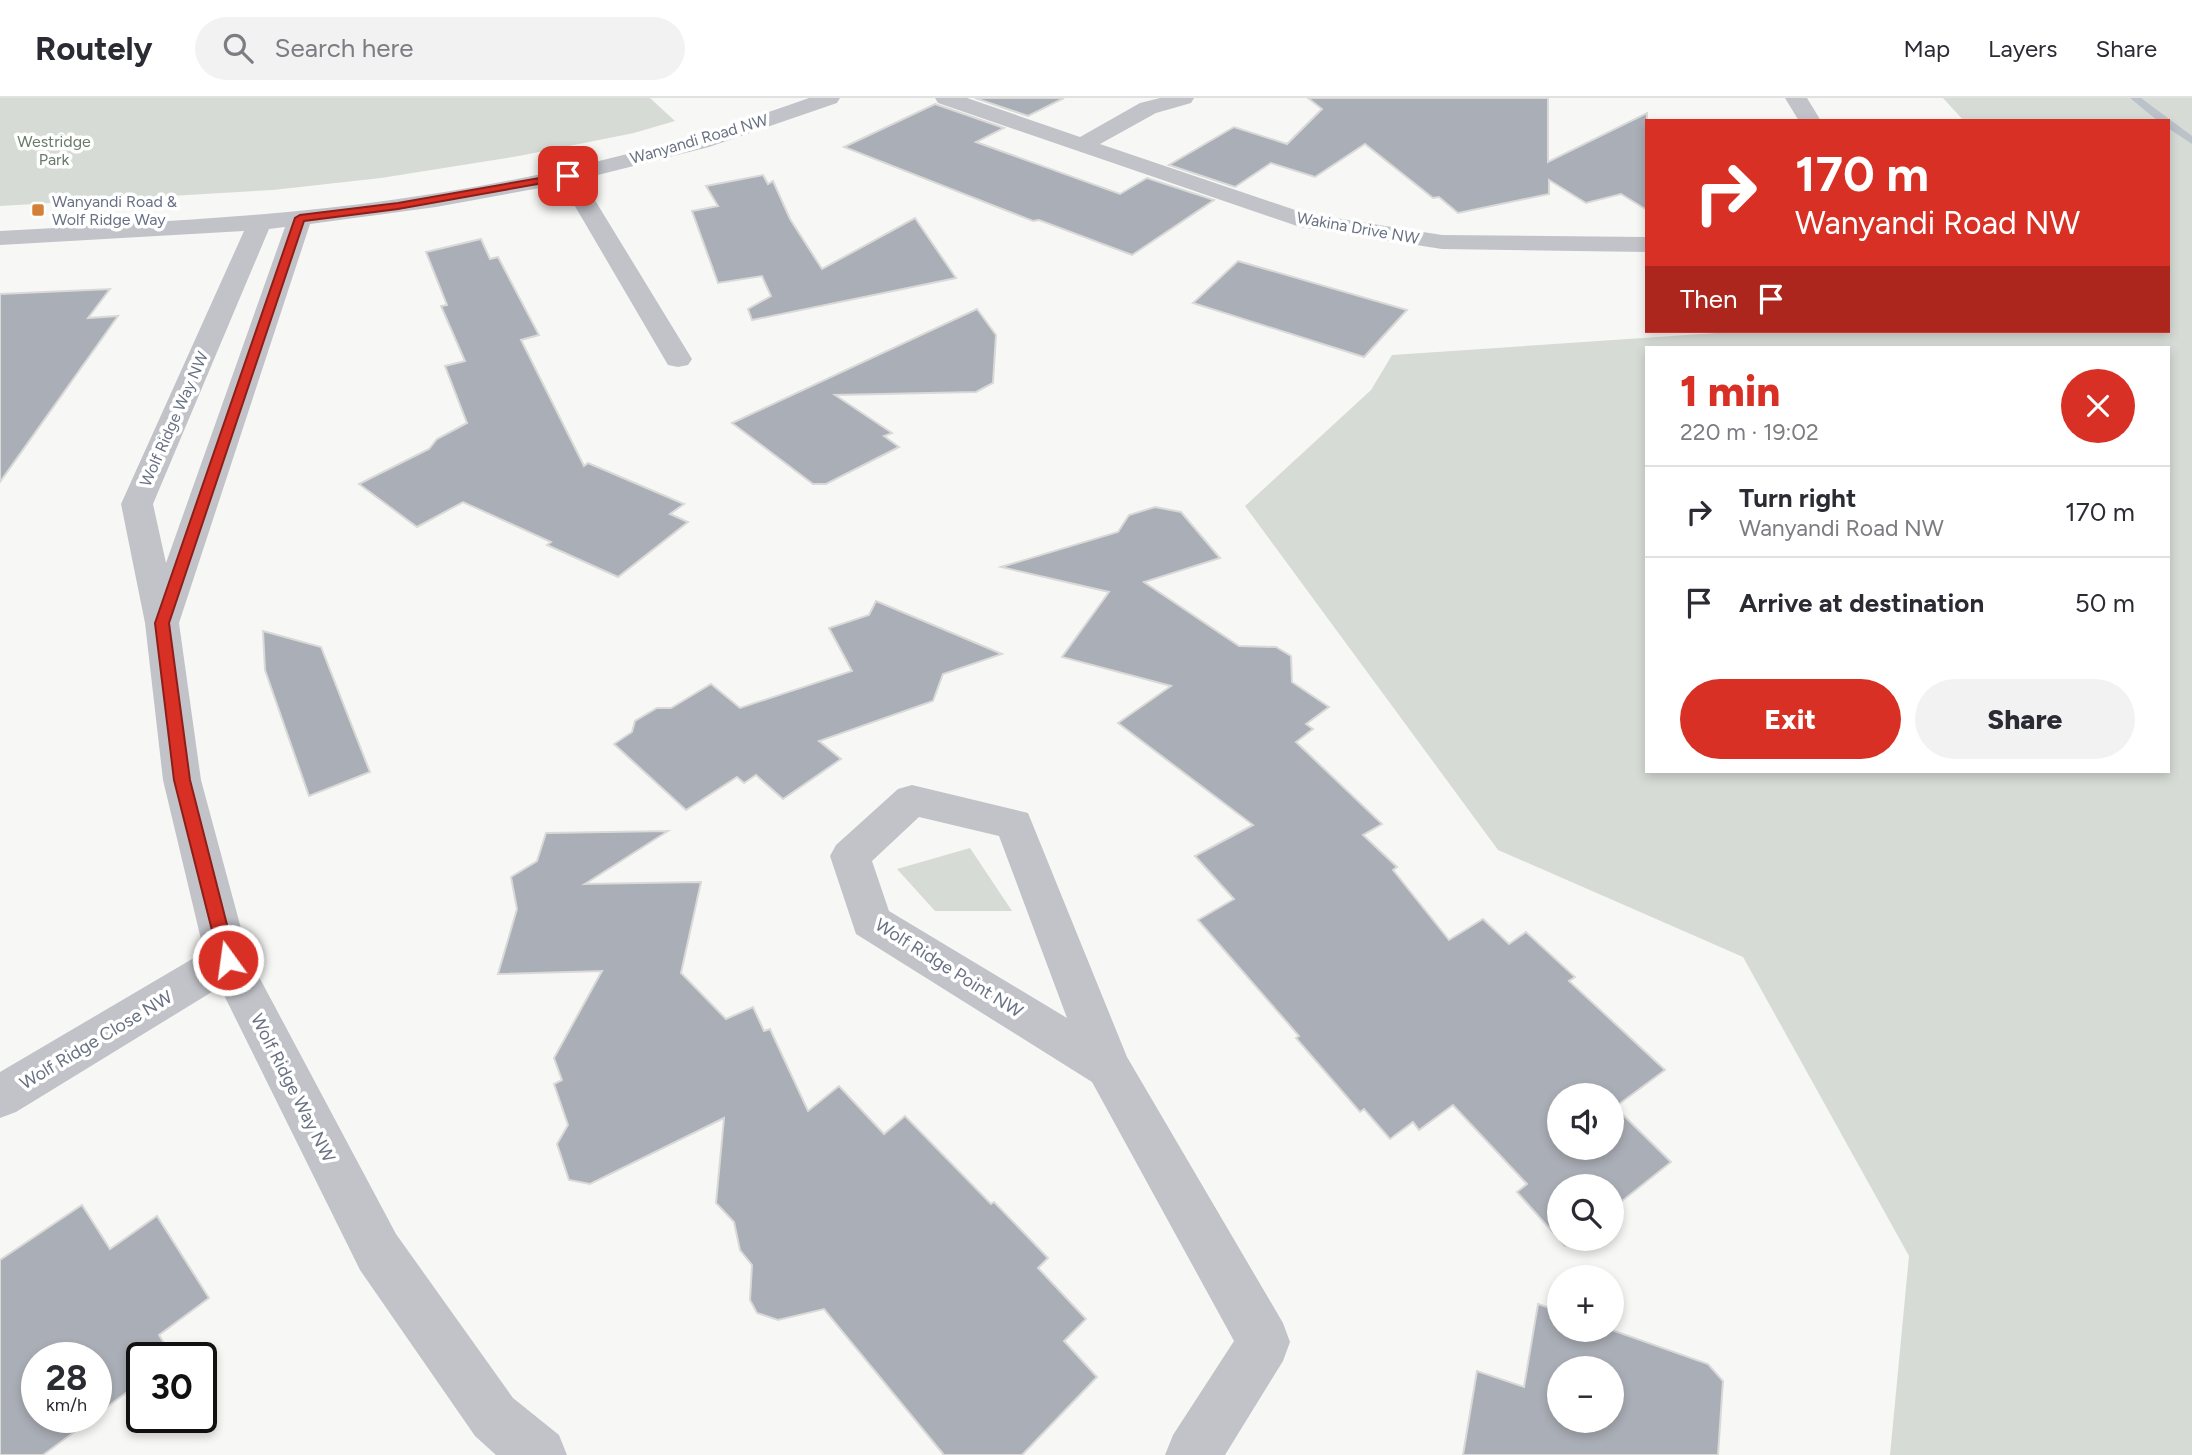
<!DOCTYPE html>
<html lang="en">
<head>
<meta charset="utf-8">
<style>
  body { margin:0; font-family:Figtree,sans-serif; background:#f2f2f3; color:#2b2b33; height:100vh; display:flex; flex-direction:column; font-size:26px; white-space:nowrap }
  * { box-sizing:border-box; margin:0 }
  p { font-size:23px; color:#7c7c81 }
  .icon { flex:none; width:38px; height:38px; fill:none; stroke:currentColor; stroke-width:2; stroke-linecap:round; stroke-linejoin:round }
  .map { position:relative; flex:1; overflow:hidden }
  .side { position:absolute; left:1645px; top:248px; width:525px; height:427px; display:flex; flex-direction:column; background:#fff; border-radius:0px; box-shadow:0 4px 10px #0003 }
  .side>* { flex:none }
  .guide { position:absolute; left:1645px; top:21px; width:525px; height:214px; border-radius:0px; box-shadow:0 4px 10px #0003; background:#d93025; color:#fff; overflow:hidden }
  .buttons { position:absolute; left:1547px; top:985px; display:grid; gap:14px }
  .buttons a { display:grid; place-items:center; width:77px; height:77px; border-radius:50%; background:#fff; box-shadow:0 4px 10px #0003; font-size:35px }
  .speed { position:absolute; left:21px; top:1244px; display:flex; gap:14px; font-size:35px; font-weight:700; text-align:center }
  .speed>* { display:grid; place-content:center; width:91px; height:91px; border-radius:50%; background:#fff; box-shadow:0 4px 10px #0003; line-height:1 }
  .speed small { font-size:18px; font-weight:400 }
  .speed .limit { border:4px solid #111; border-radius:10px; background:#fff; color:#111 }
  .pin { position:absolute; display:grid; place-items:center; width:60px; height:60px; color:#fff; margin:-30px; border-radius:14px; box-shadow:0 4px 10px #0006 }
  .me { position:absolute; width:77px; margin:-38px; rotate:346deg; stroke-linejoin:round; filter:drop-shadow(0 0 5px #0008) }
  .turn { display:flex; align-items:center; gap:24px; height:147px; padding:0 35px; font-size:32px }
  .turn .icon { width:91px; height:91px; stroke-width:2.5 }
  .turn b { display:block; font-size:49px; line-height:60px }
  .then { display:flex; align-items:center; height:66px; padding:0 35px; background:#0003; gap:14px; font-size:26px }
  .round { display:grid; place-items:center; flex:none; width:74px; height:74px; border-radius:37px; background:#f2f2f3 }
  .head { display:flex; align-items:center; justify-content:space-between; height:119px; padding:0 35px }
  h1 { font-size:42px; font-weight:800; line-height:52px; color:#d93025 }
  .action { display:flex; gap:14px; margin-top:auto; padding:14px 35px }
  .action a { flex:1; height:80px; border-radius:42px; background:#d93025; color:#fff; font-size:28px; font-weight:800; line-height:80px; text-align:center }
  .action a+a { background:#f2f2f3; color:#2b2b33 }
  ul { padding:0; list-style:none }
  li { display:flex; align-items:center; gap:21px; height:91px; padding:0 35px; border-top:2px solid #e1e1e2 }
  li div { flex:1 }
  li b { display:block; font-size:26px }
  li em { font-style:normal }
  header { display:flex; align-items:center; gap:42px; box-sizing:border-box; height:98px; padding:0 35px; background:#fff; border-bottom:2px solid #e1e1e2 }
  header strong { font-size:33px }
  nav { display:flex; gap:38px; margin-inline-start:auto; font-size:24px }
  .search { width:490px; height:63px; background:#f2f2f3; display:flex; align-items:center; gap:18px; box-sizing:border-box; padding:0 24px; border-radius:38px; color:#7c7c81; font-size:26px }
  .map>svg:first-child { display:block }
</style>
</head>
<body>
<header>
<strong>Routely</strong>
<div class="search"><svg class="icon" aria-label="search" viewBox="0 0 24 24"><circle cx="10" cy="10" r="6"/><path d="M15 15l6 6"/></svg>Search here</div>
<nav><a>Map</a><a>Layers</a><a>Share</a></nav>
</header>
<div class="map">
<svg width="2192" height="1357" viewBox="0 0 2192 1357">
  <rect width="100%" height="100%" fill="#f7f8f5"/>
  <g fill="#d6dcd5" fill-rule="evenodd">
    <polygon points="0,0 650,0 675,23 634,35 519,58 381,80 273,92 0,108"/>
    <path d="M1943 0H2192V1357H1890L1909 1158 1743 859 1498 752 1245 408 1371 292 1392 257 1746 233H2168V23H1964ZM2168 250V674H1647V250Z"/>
    <polygon points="970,750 1012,813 935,813 897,771"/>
  </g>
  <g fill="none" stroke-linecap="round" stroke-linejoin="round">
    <polygon fill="#bbc2c9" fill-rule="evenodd" points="2130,0 2141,0 2192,38 2192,46 2168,30 2168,23 2158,23"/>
  </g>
  <g fill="#aaaeb6" stroke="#d9d9d8" stroke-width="2" fill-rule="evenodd">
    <polygon points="975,0 1064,0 1028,18"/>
    <polygon points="1308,0 1548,0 1548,64 1647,15 1647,112 1621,96 1586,105 1549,82 1549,96 1458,115 1439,99 1433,100 1365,46 1315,79 1271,65 1235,89 1169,67 1234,29 1287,46 1322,11"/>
    <polygon points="935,6 1004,30 976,44 1120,96 1147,80 1214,102 1132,157 1039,122 1033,123 844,49"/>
    <polygon points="763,77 768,86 773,83 790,121 822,171 915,120 956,180 752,222 748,211 771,198 762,178 718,185 692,113 718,108 706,88"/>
    <polygon points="481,141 490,161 498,159 539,237 521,242 584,368 588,365 684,406 670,416 688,424 618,479 547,447 551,444 463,404 417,429 359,386 429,351 437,341 467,325 445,268 465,263 441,208 447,207 426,154"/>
    <polygon points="1238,163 1407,212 1364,259 1193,205"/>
    <polygon points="110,191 88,220 118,218 0,384 0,196"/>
    <polygon points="977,211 996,237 993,285 976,294 835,297 892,335 884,338 899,349 826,386 813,386 732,325"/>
    <path d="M1155 409 1181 414 1220 460 1144 484 1239 548 1276 549 1291 558 1292 584 1329 609 1306 626 1313 631 1296 644 1382 726 1363 737 1397 769 1393 772 1449 842 1483 821 1509 846 1526 834 1575 879 1569 883 1665 972 1615 1009 1671 1064 1612 1111V1088H1559V1141H1574L1565 1148 1517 1094 1527 1086 1453 1007 1419 1032 1413 1024 1390 1041 1364 1011 1360 1014 1296 940 1299 938 1198 822 1234 801 1195 758 1253 727 1118 625 1171 588 1062 559 1109 494 1001 469 1118 434 1129 417ZM1559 998H1612V1050H1559Z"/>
    <polygon points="876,503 1002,556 943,576 933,603 819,643 841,661 783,701 756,677 744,685 737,679 686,712 614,646 632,634 635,623 657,610 671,610 711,586 740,610 852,573 829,530 869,517"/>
    <polygon points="263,533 321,549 370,674 309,698 265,572"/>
    <polygon points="668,733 585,786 701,784 681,875 726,921 753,909 764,933 770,931 808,1013 839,988 884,1036 905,1018 991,1106 994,1104 1048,1160 1038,1170 1086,1221 1064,1243 1097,1279 1022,1357 944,1357 824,1211 778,1222 757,1215 750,1202 752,1167 740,1152 734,1124 716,1105 724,1020 590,1086 569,1082 557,1046 568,1027 554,986 562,982 554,960 602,873 498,876 517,811 511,779 537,763 546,735"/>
    <polygon points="82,1107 110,1151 157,1118 209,1200 159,1237 173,1260 142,1260 142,1283 96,1317 96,1260 37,1260 37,1320 93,1320 43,1357 0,1357 0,1162"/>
    <path d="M1538 1206 1559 1213V1232H1612L1708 1266 1723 1283 1718 1357H1463L1477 1273 1524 1289ZM1559 1270H1612V1323H1559Z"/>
  </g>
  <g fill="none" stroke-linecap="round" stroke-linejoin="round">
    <g fill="#c1c3c8" fill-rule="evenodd">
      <path d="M809 0H840L837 5 709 49 582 81 692 261 688 267 678 269 668 267 562 86 436 109 310 126 179 525 201 682 249 860 396 1136 513 1300 559 1337 567 1357H496L475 1338 360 1172 220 889 16 1014 0 1020V974L204 854 163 682 145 525 121 406 244 133 0 147V133C88 128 177 123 265 116 450 101 635 63 809 0ZM285 129 166 465 153 406 269 131Z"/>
      <polygon points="935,0 967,0 1080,39 1140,5 1160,0 1194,0 1191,5 1156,15 1100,46 1304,115 1442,137 1647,139 1647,154 1442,151 1300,129 938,5"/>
      <polygon points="1785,0 1807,0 1821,23 1799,23"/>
      <path d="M912 687 1028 715 1127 959 1283 1225 1290 1244 1283 1263 1225 1357H1165L1173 1337 1234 1243 1092 984 856 836 830 758 836 747 898 691ZM919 719 999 738 1067 920 889 813 872 763Z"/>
    </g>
  </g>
  <polygon fill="#d93025" stroke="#8d1f18" stroke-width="2" points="568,75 572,78 571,80 398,111 304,123 169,525 190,682 236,862 234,868 228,870 221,868 174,682 155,525 295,120 300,117 398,105"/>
  <rect fill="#d48039" stroke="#fff" stroke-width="2.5" x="31" y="105" width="14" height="14" rx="3.5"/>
  <g text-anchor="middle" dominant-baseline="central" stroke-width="7" stroke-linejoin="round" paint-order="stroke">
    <g font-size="16" fill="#697284" stroke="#fff">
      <text transform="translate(699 41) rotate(-16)">Wanyandi Road NW</text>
      <text transform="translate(1358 130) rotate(10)">Wakina Drive NW</text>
      <text transform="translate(174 321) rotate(-66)">Wolf Ridge Way NW</text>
    </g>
    <g font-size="16" fill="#687b68" stroke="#fff">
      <text x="54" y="43">Westridge<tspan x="54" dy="18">Park</tspan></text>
    </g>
    <g font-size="16" fill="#697284" stroke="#fff" text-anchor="start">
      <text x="52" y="103">Wanyandi Road &amp;<tspan x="52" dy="18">Wolf Ridge Way</tspan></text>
    </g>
    <g font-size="18" fill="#697284" stroke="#fff">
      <text transform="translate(949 870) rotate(32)">Wolf Ridge Point NW</text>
      <text transform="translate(96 942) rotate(-31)">Wolf Ridge Close NW</text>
      <text transform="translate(293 990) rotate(63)">Wolf Ridge Way NW</text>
    </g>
  </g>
</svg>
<div class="buttons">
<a><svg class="icon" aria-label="sound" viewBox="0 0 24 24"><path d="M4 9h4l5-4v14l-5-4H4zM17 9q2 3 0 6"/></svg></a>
<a><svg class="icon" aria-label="search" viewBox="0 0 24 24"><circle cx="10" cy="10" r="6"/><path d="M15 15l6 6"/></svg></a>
<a>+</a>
<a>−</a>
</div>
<div class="speed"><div>28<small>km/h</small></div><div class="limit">30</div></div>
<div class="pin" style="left:568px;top:78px;background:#d93025"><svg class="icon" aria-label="arrive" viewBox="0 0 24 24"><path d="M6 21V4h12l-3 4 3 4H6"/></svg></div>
<svg class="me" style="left:228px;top:862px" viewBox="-20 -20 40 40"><circle r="17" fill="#d93025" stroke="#fff" stroke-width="3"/><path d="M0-11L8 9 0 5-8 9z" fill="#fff"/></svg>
<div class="guide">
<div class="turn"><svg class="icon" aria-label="right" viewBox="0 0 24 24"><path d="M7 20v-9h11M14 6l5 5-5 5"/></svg><div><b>170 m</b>Wanyandi Road NW</div></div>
<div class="then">Then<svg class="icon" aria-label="arrive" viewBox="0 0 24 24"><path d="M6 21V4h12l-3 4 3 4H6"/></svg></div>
</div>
<section class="side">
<div class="head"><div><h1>1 min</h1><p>220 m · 19:02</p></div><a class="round" style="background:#d93025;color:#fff"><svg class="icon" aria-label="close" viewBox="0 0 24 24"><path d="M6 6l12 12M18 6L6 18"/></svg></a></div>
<ul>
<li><svg class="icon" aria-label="right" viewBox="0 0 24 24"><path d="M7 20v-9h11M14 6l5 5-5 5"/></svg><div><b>Turn right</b><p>Wanyandi Road NW</p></div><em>170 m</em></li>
<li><svg class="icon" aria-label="arrive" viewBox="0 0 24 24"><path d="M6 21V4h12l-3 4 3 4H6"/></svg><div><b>Arrive at destination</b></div><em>50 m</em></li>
</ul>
<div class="action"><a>Exit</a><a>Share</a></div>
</section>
</div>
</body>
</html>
